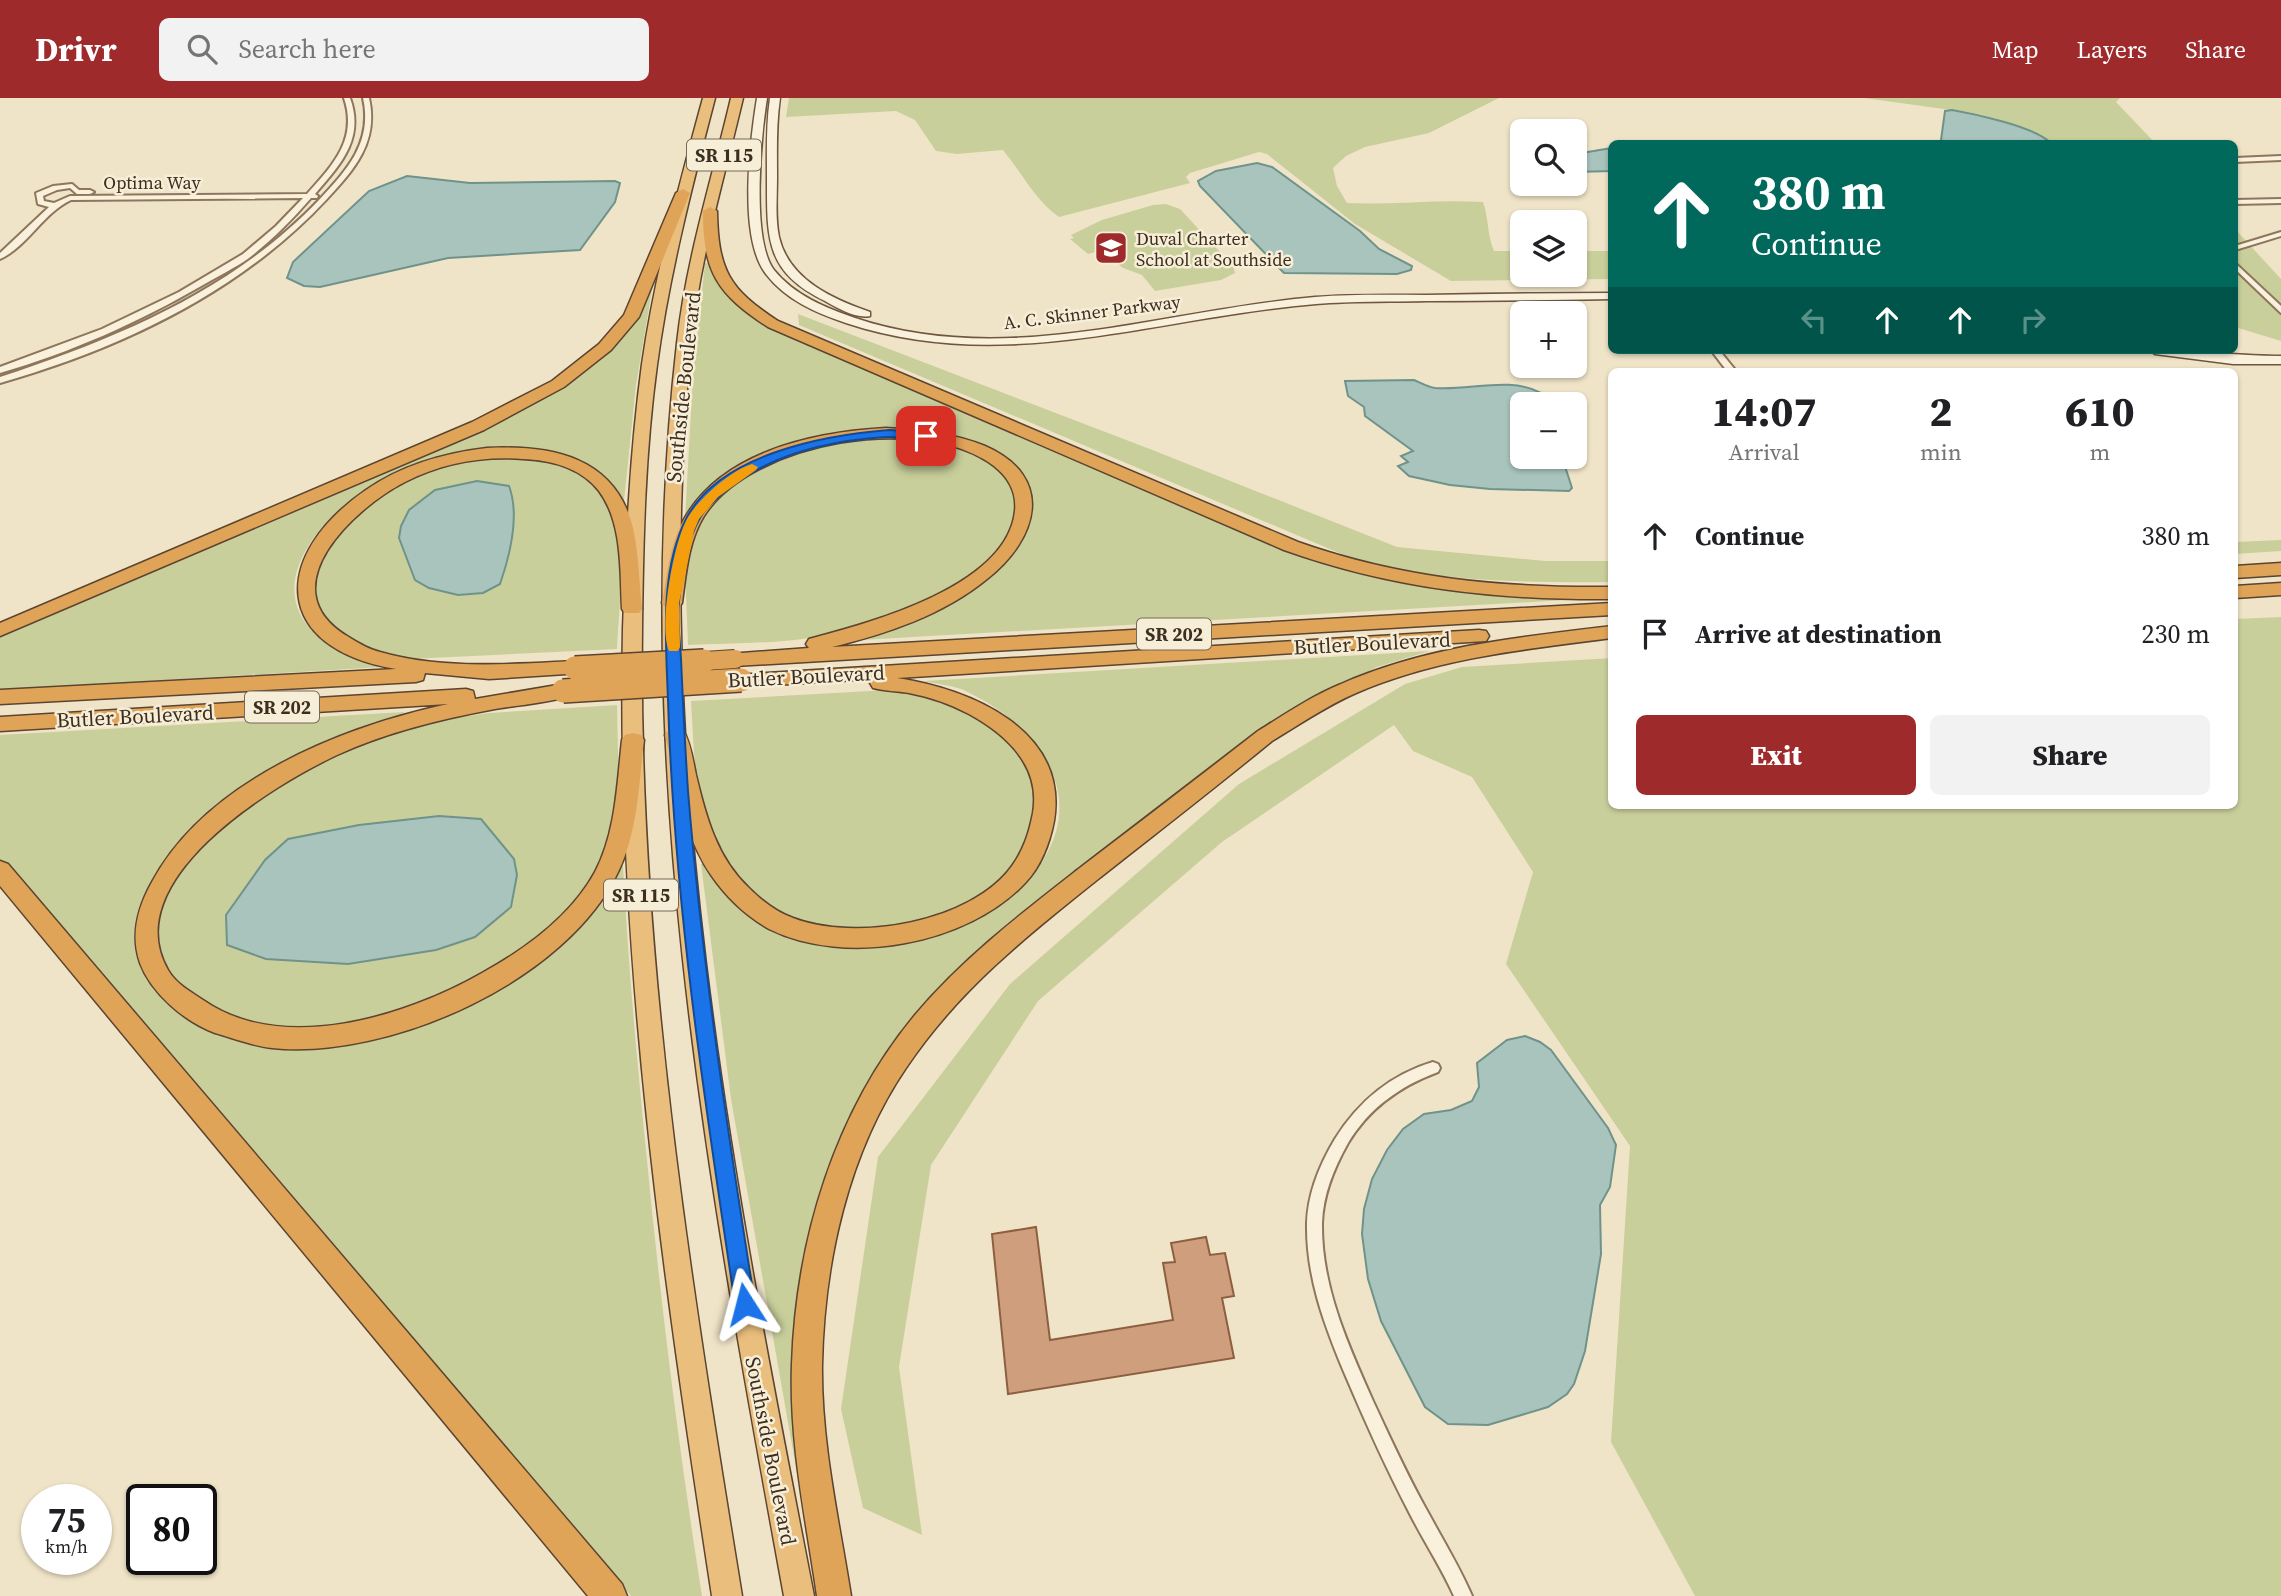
<!DOCTYPE html>
<html lang="en">
<head>
<meta charset="utf-8">
<style>
  body { margin:0; font-family:"Source Serif 4",serif; background:#f2f2f2; color:#202124; height:100vh; display:flex; flex-direction:column; font-size:26px; white-space:nowrap }
  * { box-sizing:border-box; margin:0 }
  p { font-size:23px; color:#757577 }
  .icon { flex:none; width:38px; height:38px; fill:none; stroke:currentColor; stroke-width:2; stroke-linecap:round; stroke-linejoin:round }
  .map { position:relative; flex:1; overflow:hidden }
  .drawer { position:absolute; left:1608px; top:270px; width:630px; height:441px; display:flex; flex-direction:column; background:#fff; border-radius:10px; box-shadow:0 2px 5px #0004 }
  .drawer>* { flex:none }
  .hud { position:absolute; left:1608px; top:42px; width:630px; height:214px; border-radius:10px; box-shadow:0 2px 5px #0004; background:#00695c; color:#fff; overflow:hidden }
  .fabs { position:absolute; left:1510px; top:21px; display:grid; gap:14px }
  .fabs a { display:grid; place-items:center; width:77px; height:77px; border-radius:10px; background:#fff; box-shadow:0 2px 5px #0004; font-size:35px }
  .speed { position:absolute; left:21px; top:1386px; display:flex; gap:14px; font-size:35px; font-weight:700; text-align:center }
  .speed>* { display:grid; place-content:center; width:91px; height:91px; border-radius:50%; background:#fff; box-shadow:0 2px 5px #0004; line-height:1 }
  .speed small { font-size:18px; font-weight:400 }
  .speed .limit { border:4px solid #111; border-radius:10px; background:#fff; color:#111 }
  .pin { position:absolute; display:grid; place-items:center; width:60px; height:60px; color:#fff; margin:-30px; border-radius:14px; box-shadow:0 4px 10px #0006 }
  .me { position:absolute; width:77px; margin:-38px; rotate:351deg; stroke-linejoin:round; filter:drop-shadow(0 0 5px #0008) }
  .turn { display:flex; align-items:center; gap:24px; height:147px; padding:0 28px; font-size:32px }
  .turn .icon { width:91px; height:91px; stroke-width:2.5 }
  .turn b { display:block; font-size:49px; line-height:60px }
  .lanes { display:flex; align-items:center; height:66px; padding:0 28px; background:#0003; justify-content:center; gap:35px; direction:ltr }
  .lanes .off { opacity:.35 }
  .eta { display:flex; justify-content:space-evenly; align-items:center; height:119px; text-align:center }
  .eta b { font-size:42px; font-weight:800; line-height:49px }
  .primary-button { display:flex; gap:14px; margin-top:auto; padding:14px 28px }
  .primary-button a { flex:1; height:80px; border-radius:10px; background:#9e2a2b; color:#fff; font-size:28px; font-weight:800; line-height:80px; text-align:center }
  .primary-button a+a { background:#f2f2f2; color:#202124 }
  ul { padding:0; list-style:none }
  li { display:flex; align-items:center; gap:21px; height:98px; padding:0 28px }
  li div { flex:1 }
  li b { display:block; font-size:26px }
  li em { font-style:normal }
  header { display:flex; align-items:center; gap:42px; box-sizing:border-box; height:98px; padding:0 35px; background:#9e2a2b; color:#fff }
  header strong { font-size:33px }
  nav { display:flex; gap:38px; margin-inline-start:auto; font-size:24px }
  .search { width:490px; height:63px; background:#f2f2f2; display:flex; align-items:center; gap:18px; box-sizing:border-box; padding:0 24px; border-radius:10px; color:#757577; font-size:26px }
  .map>svg:first-child { display:block }
</style>
</head>
<body>
<header>
<strong>Drivr</strong>
<div class="search"><svg class="icon" aria-label="search" viewBox="0 0 24 24"><circle cx="10" cy="10" r="6"/><path d="M15 15l6 6"/></svg>Search here</div>
<nav><a>Map</a><a>Layers</a><a>Share</a></nav>
</header>
<div class="map">
<svg width="2281" height="1498" viewBox="0 0 2281 1498">
  <rect width="100%" height="100%" fill="#f0e4c8"/>
  <g fill="#c9cf9b" fill-rule="evenodd">
    <path d="M789 0H1499L1429 35 1365 49 1346 58 1333 70 1337 88 1347 105C1392 107 1437 101 1483 104 1489 121 1487 137 1494 153H1522V177H1575V153H1612V181L1451 183 1355 126 1267 56 1259 54 1190 75 1186 79 1190 85 1059 119C1035 102 1022 75 1003 52L957 56 936 53 915 22 896 13 786 19Z"/>
    <polygon points="1864,0 2120,0 2116,4 2155,45 2051,45 2041,38 1980,16"/>
    <polygon points="1153,107 1166,106 1180,111 1233,168 1235,175 1221,182 1155,193 1142,177 1123,170 1117,165 1128,161 1114,149 1088,156 1070,141 1074,140 1071,137 1102,122"/>
    <polygon points="2235,131 2281,181 2281,243 2235,229"/>
    <path d="M705 165H708L714 175 761 223 1323 464C1403 487 1481 501 1565 499L1567 502 861 542 891 533 956 500 1027 428 1001 360 910 333 780 351 697 406 685 421 693 278Z"/>
    <path d="M651 186H653L636 287 624 403C600 371 582 366 544 357 536 356 526 352 518 352 501 352 482 359 465 362 442 367 414 368 392 377 343 397 262 472 308 528 326 550 356 562 382 569L0 592V536L191 454 574 278Z"/>
    <path d="M798 216 1155 353 1397 449 1545 463H1612V484C1524 485 1436 484 1351 460L799 227Z"/>
    <path d="M877 339C918 339 968 342 1001 371 1009 378 1014 394 1019 404 1015 416 1013 430 1008 440 985 488 876 527 827 537 783 546 734 545 688 547L685 472 698 422 723 393 753 372 808 348Z"/>
    <path d="M473 360C505 360 537 358 568 368 575 370 581 376 586 380 635 417 619 497 617 551L409 561 364 549 330 524 315 500 314 479 322 454 364 406 426 372ZM514 402 508 462 458 497 429 490 407 458 400 440Z"/>
    <polygon points="2281,442 2281,453 2235,456 2235,444"/>
    <polygon points="2281,519 2281,1498 1695,1498 1611,1344 1630,1048 1506,866 1533,774 1472,679 1413,653 1394,627 1222,744 1038,903 931,1067 899,1269 922,1437 863,1410 841,1311 878,1059 1010,886 1239,686 1405,586 1462,569 1612,560 1612,707 2235,707 2235,521"/>
    <path d="M1430 553 1377 569 1323 596 1001 838 853 1029 802 1292 798 1381 731 1001 701 766H705L728 798 748 814 806 840 982 815C1010 803 1030 785 1045 759 1088 686 1027 620 961 591 950 587 936 586 924 583Z"/>
    <path d="M888 592C961 602 1064 650 1028 740 1019 761 1005 781 987 795 976 803 934 823 920 827 911 830 898 828 889 829 854 830 816 836 785 819 763 807 749 792 734 773 728 766 718 757 714 748 694 703 694 652 691 603Z"/>
    <polygon points="617,607 619,698 617,722 589,791 533,853 402,918 298,932 245,924 198,903 168,875 157,839 159,811 188,760 239,712 316,665 371,642 430,623 489,615"/>
    <path d="M405 614 349 641 198 735 141 845 209 926 376 937 590 815 623 767C628 865 637 963 647 1062 661 1208 679 1353 702 1498H631L0 761V637Z"/>
  </g>
  <g fill="#a9c4bc" stroke="#6f938a" stroke-width="2">
    <path d="M1952 12C1976 16 2035 29 2051 45H1946L1941 42 1945 13Z"/>
    <polygon points="1612,50 1612,73 1575,74 1575,56"/>
    <polygon points="1257,65 1272,69 1360,133 1379,151 1412,168 1411,172 1397,176 1284,175 1200,88 1198,83 1216,73"/>
    <polygon points="407,78 470,85 615,83 620,85 615,104 580,152 448,160 320,189 304,188 287,180 293,164 369,93"/>
    <path d="M1414 282C1421 285 1428 289 1435 290 1469 293 1510 278 1541 295L1544 306H1522V359H1562L1572 390 1569 393 1490 391 1450 387 1409 378 1398 368 1408 364 1401 358 1413 353 1365 318 1364 309 1348 298 1345 283Z"/>
    <path d="M477 383 509 388C520 417 510 457 500 486L483 495 458 497 429 490 415 482 399 440 401 428 409 412 435 392Z"/>
    <polygon points="439,718 481,721 514,761 517,777 511,809 475,839 436,852 348,866 266,861 227,847 226,817 265,762 288,741 359,727"/>
    <polygon points="1525,938 1540,944 1551,952 1608,1030 1616,1047 1610,1089 1600,1107 1601,1156 1585,1253 1574,1286 1567,1296 1548,1309 1488,1327 1448,1326 1425,1309 1381,1223 1368,1181 1362,1136 1364,1111 1372,1081 1387,1052 1403,1031 1424,1016 1451,1012 1472,1003 1479,989 1477,965 1507,942"/>
  </g>
  <polygon fill="#cf9f7d" stroke="#8d5f41" stroke-width="2" points="1036,1129 1050,1242 1173,1222 1163,1165 1175,1164 1171,1145 1206,1139 1210,1157 1225,1155 1234,1198 1222,1200 1234,1260 1008,1296 992,1136"/>
  <g fill="none" stroke-linecap="round" stroke-linejoin="round">
    <defs>
      <g id="minor">
        <path d="M344 0H350C365 41 340 67 315 96L318 98 317 100H311C292 122 272 142 249 160 235 170 218 178 203 187 139 224 70 255 0 275V269L102 231 179 194 243 156 276 128 303 100 71 102C42 116 28 148 0 161V155L49 109 38 106 36 95 53 88 72 86 79 92H90L94 94 90 96H77L70 90 57 92 43 98 44 103 54 105 70 98 307 96C333 67 358 41 344 0Z"/>
        <path d="M363 0H369C379 44 354 72 326 102 240 194 120 251 0 285V279C117 240 232 193 319 102 347 72 373 44 363 0Z"/>
        <polygon points="2281,58 2281,62 2235,64 2235,60"/>
        <polygon points="2281,101 2281,105 2235,106 2235,102"/>
        <polygon points="2281,134 2281,138 2235,152 2235,148"/>
        <polygon points="2235,165 2281,208 2281,215 2235,171"/>
        <polygon points="1711,252 1719,252 1736,273 1727,273"/>
        <path d="M1433 964 1438 966 1440 970 1438 974C1400 988 1369 1010 1348 1045 1334 1070 1323 1096 1322 1125 1321 1188 1348 1247 1373 1303 1391 1342 1409 1381 1430 1418 1444 1444 1460 1470 1472 1498H1454C1441 1469 1423 1442 1409 1414 1385 1368 1364 1321 1344 1274 1324 1226 1306 1178 1307 1125 1308 1095 1320 1066 1335 1041 1359 1003 1390 977 1433 964Z"/>
      </g>
      <g id="secondary">
        <path d="M757 0H767C761 38 751 142 774 172 794 197 826 210 855 220 1007 271 1162 212 1315 199 1352 196 1389 197 1426 197 1488 196 1550 195 1612 195V201C1550 202 1488 203 1427 203 1390 204 1353 203 1316 206 1156 219 1005 278 846 225 816 215 786 202 766 176 738 140 750 44 757 0Z"/>
        <path d="M770 0H780C776 27 777 53 777 80 777 100 775 120 779 139 789 182 833 201 870 214V218C856 221 837 210 825 203 765 174 767 140 767 81 767 54 766 27 770 0Z"/>
        <path d="M2149 252C2193 252 2237 258 2281 258V266H2233L2155 256Z"/>
      </g>
      <g id="trunk">
        <path d="M703 0H715C692 88 669 177 657 267 645 355 643 444 642 532 638 857 690 1179 742 1498H712C663 1178 616 856 623 531 626 443 630 354 642 266 655 176 679 88 703 0Z"/>
        <path d="M731 0H743C724 81 699 163 691 246 650 666 734 1087 814 1498H784C709 1087 629 664 677 245 686 162 712 81 731 0Z"/>
      </g>
      <g id="motorway">
        <polygon points="683,91 690,95 639,219 611,252 564,289 484,332 0,538 0,525 472,324 552,283 599,246 624,217 676,95"/>
        <path d="M710 109 717 113C718 172 729 191 778 223L1298 444C1403 481 1501 490 1612 489V501C1496 502 1394 491 1284 452L768 229C717 196 703 174 703 113Z"/>
        <path d="M886 330C919 332 954 335 985 348 1056 379 1038 441 987 481 943 517 886 536 832 549L1612 505V517L735 568 728 566 725 561 728 556 809 550 806 546 809 541C869 525 1007 489 1015 413 1017 394 1008 379 994 368 923 314 752 343 704 418 688 444 686 476 682 505L679 509H665L662 505C667 479 669 451 681 427 717 354 813 334 886 330Z"/>
        <path d="M487 350C551 347 615 358 633 430 639 457 639 484 642 511L639 515H625L622 511C620 474 623 425 599 393 581 370 551 362 523 361 483 358 442 365 405 384 354 410 268 490 347 538 358 545 368 551 380 554 442 572 511 566 575 563L582 565 585 570 582 575 489 581 425 575 423 582 416 584 0 606V592L396 571C271 550 271 457 366 392 402 367 444 355 487 350Z"/>
        <polygon points="2281,465 2281,477 2235,480 2235,468"/>
        <polygon points="2281,485 2281,497 2235,500 2235,488"/>
        <path d="M1612 528V540C1525 551 1437 560 1356 595 1326 608 1300 626 1272 643 1216 689 1159 733 1102 778 1029 836 958 892 906 970 848 1055 824 1165 822 1267 821 1344 839 1422 851 1498H817C806 1422 789 1344 792 1266 796 1142 835 1013 915 917 963 860 1022 815 1081 769 1140 724 1199 679 1258 633 1285 616 1312 598 1341 586 1427 548 1520 539 1612 528Z"/>
        <path d="M1479 532 1486 533 1489 538 1486 543 897 580C971 591 1069 632 1054 723 1050 744 1041 768 1026 784 968 847 845 869 769 831 746 818 726 799 711 777 683 736 677 685 665 637L669 632 676 630 683 632C691 645 693 663 696 677 706 719 717 760 749 790 761 802 776 814 793 820 855 844 971 825 1012 768 1024 751 1029 735 1033 715 1041 668 1007 637 969 616 950 606 930 599 909 595 897 593 885 593 873 590L870 585 872 581 741 589 734 587 731 582 734 577Z"/>
        <path d="M563 586 570 588 573 593 570 598C546 605 520 607 495 611 440 621 387 634 337 657 273 687 116 782 168 872 176 886 190 893 203 902 282 957 405 919 482 875 524 852 571 818 595 774 616 734 617 686 622 642L625 637 633 635 641 637 644 642C639 685 638 732 619 772 568 883 389 962 272 950 253 948 233 940 215 935 185 924 151 895 140 865 130 836 138 809 152 784 206 683 341 629 448 606L0 633V619L466 591 473 593 475 601Z"/>
        <polygon points="0,763 8,766 622,1486 627,1498 588,1498 0,788"/>
      </g>
    </defs>
    <use href="#minor" stroke="#8d765c" stroke-width="4"/>
    <use href="#secondary" stroke="#6f573f" stroke-width="3"/>
    <use href="#trunk" stroke="#5b4430" stroke-width="3"/>
    <use href="#motorway" stroke="#5b4430" stroke-width="3"/>
    <use href="#minor" fill="#faf1dc" fill-rule="evenodd"/>
    <use href="#secondary" fill="#faf1dc" fill-rule="evenodd"/>
    <use href="#trunk" fill="#eabe7c" fill-rule="evenodd"/>
    <use href="#motorway" fill="#e0a458" fill-rule="evenodd"/>
    <defs>
      <polyline id="motorway-bridge-far1" points="673,565 735,561"/>
      <g id="motorway-bridge">
        <polyline points="575,570 704,563"/>
        <polyline points="563,593 741,582"/>
      </g>
    </defs>
    <use href="#motorway-bridge-far1" stroke="#5b4430" stroke-width="20" stroke-linecap="butt"/>
    <use href="#motorway-bridge" stroke="#5b4430" stroke-width="26" stroke-linecap="butt"/>
    <use href="#motorway-bridge-far1" stroke="#e0a458" stroke-width="18"/>
    <use href="#motorway-bridge" stroke="#e0a458" stroke-width="23"/>
  </g>
  <path fill="#1a73e8" stroke="#114b97" stroke-width="2" d="M889 332 926 334 932 338C921 346 899 338 886 339 822 343 754 360 708 409 688 431 682 474 679 503 677 522 680 543 681 561 683 606 685 649 688 693 702 866 728 1036 755 1206L752 1213 745 1216 738 1213 735 1206C705 1006 674 804 668 602 666 543 659 473 687 419 721 356 825 337 889 332Z"/>
  <path fill="#f59e0b" d="M752 366 758 369 756 372 718 399 699 421 694 433 679 505 680 549 678 553H669C658 528 674 444 687 421 697 402 731 372 752 366Z"/>
  <defs>
    <symbol id="school-square" viewBox="-11 -11 22 22"><rect x="-9" y="-9" width="18" height="18" rx="4" fill="#9e2a2b" stroke="#f7eed8"/><path d="M0-5L7-2L0 1L-7-2ZM-4 1L0 2.5L4 1V4Q0 6-4 4Z" fill="#fff"/></symbol>
  </defs>
  <g fill-rule="evenodd">
    <use href="#school-square" x="1092" y="131" width="38" height="38"/>
  </g>
  <g text-anchor="middle" dominant-baseline="central" stroke-width="5" stroke-linejoin="round" paint-order="stroke">
    <g font-size="18" fill="#3d2e20" stroke="#f7eed8">
      <text x="152" y="84">Optima Way</text>
      <text transform="translate(1092 214) rotate(-7)">A. C. Skinner Parkway</text>
    </g>
    <g font-size="18" fill="#3d2e20" stroke="#f7eed8" text-anchor="start">
      <text x="1136" y="140">Duval Charter<tspan x="1136" dy="21">School at Southside</tspan></text>
    </g>
    <g fill="#f7eed8" stroke="#756857" stroke-width="2">
      <rect x="687" y="41.5" width="74" height="31" rx="5"/>
      <rect x="1137" y="520.5" width="74" height="31" rx="5"/>
      <rect x="245" y="593.5" width="74" height="31" rx="5"/>
      <rect x="604" y="781.5" width="74" height="31" rx="5"/>
    </g>
    <g font-size="19" font-weight="bold" fill="#3d2e20">
      <text x="724" y="57">SR 115</text>
      <text x="1174" y="536">SR 202</text>
      <text x="282" y="609">SR 202</text>
      <text x="641" y="797">SR 115</text>
    </g>
    <g font-size="21" fill="#3d2e20" stroke="#f7eed8">
      <text transform="translate(683 289) rotate(-84)">Southside Boulevard</text>
      <text transform="translate(1372 545) rotate(-3)">Butler Boulevard</text>
      <text transform="translate(806 578) rotate(-3)">Butler Boulevard</text>
      <text transform="translate(135 618) rotate(-3)">Butler Boulevard</text>
      <text transform="translate(771 1353) rotate(79)">Southside Boulevard</text>
    </g>
  </g>
</svg>
<div class="fabs">
<a><svg class="icon" aria-label="search" viewBox="0 0 24 24"><circle cx="10" cy="10" r="6"/><path d="M15 15l6 6"/></svg></a>
<a><svg class="icon" aria-label="layers" viewBox="0 0 24 24"><path d="M12 4l9 5-9 5-9-5zM3 14l9 5 9-5"/></svg></a>
<a>+</a>
<a>−</a>
</div>
<div class="speed"><div>75<small>km/h</small></div><div class="limit">80</div></div>
<div class="pin" style="left:926px;top:338px;background:#d93025"><svg class="icon" aria-label="arrive" viewBox="0 0 24 24"><path d="M6 21V4h12l-3 4 3 4H6"/></svg></div>
<svg class="me" style="left:745px;top:1206px" viewBox="-20 -20 40 40"><path d="M0-17L14 15 0 8-14 15z" fill="#1a73e8" stroke="#fff" stroke-width="4"/></svg>
<div class="hud">
<div class="turn"><svg class="icon" aria-label="ahead" viewBox="0 0 24 24"><path d="M12 20V5M6 11l6-6 6 6"/></svg><div><b>380 m</b>Continue</div></div>
<div class="lanes"><svg class="icon off" aria-label="left" viewBox="0 0 24 24"><path d="M17 20v-9H6M10 6l-5 5 5 5"/></svg><svg class="icon" aria-label="ahead" viewBox="0 0 24 24"><path d="M12 20V5M6 11l6-6 6 6"/></svg><svg class="icon" aria-label="ahead" viewBox="0 0 24 24"><path d="M12 20V5M6 11l6-6 6 6"/></svg><svg class="icon off" aria-label="right" viewBox="0 0 24 24"><path d="M7 20v-9h11M14 6l5 5-5 5"/></svg></div>
</div>
<section class="drawer">
<div class="eta">
<div><b>14:07</b><p>Arrival</p></div>
<div><b>2</b><p>min</p></div>
<div><b>610</b><p>m</p></div>
</div>
<ul>
<li><svg class="icon" aria-label="ahead" viewBox="0 0 24 24"><path d="M12 20V5M6 11l6-6 6 6"/></svg><div><b>Continue</b></div><em>380 m</em></li>
<li><svg class="icon" aria-label="arrive" viewBox="0 0 24 24"><path d="M6 21V4h12l-3 4 3 4H6"/></svg><div><b>Arrive at destination</b></div><em>230 m</em></li>
</ul>
<div class="primary-button"><a>Exit</a><a>Share</a></div>
</section>
</div>
</body>
</html>
